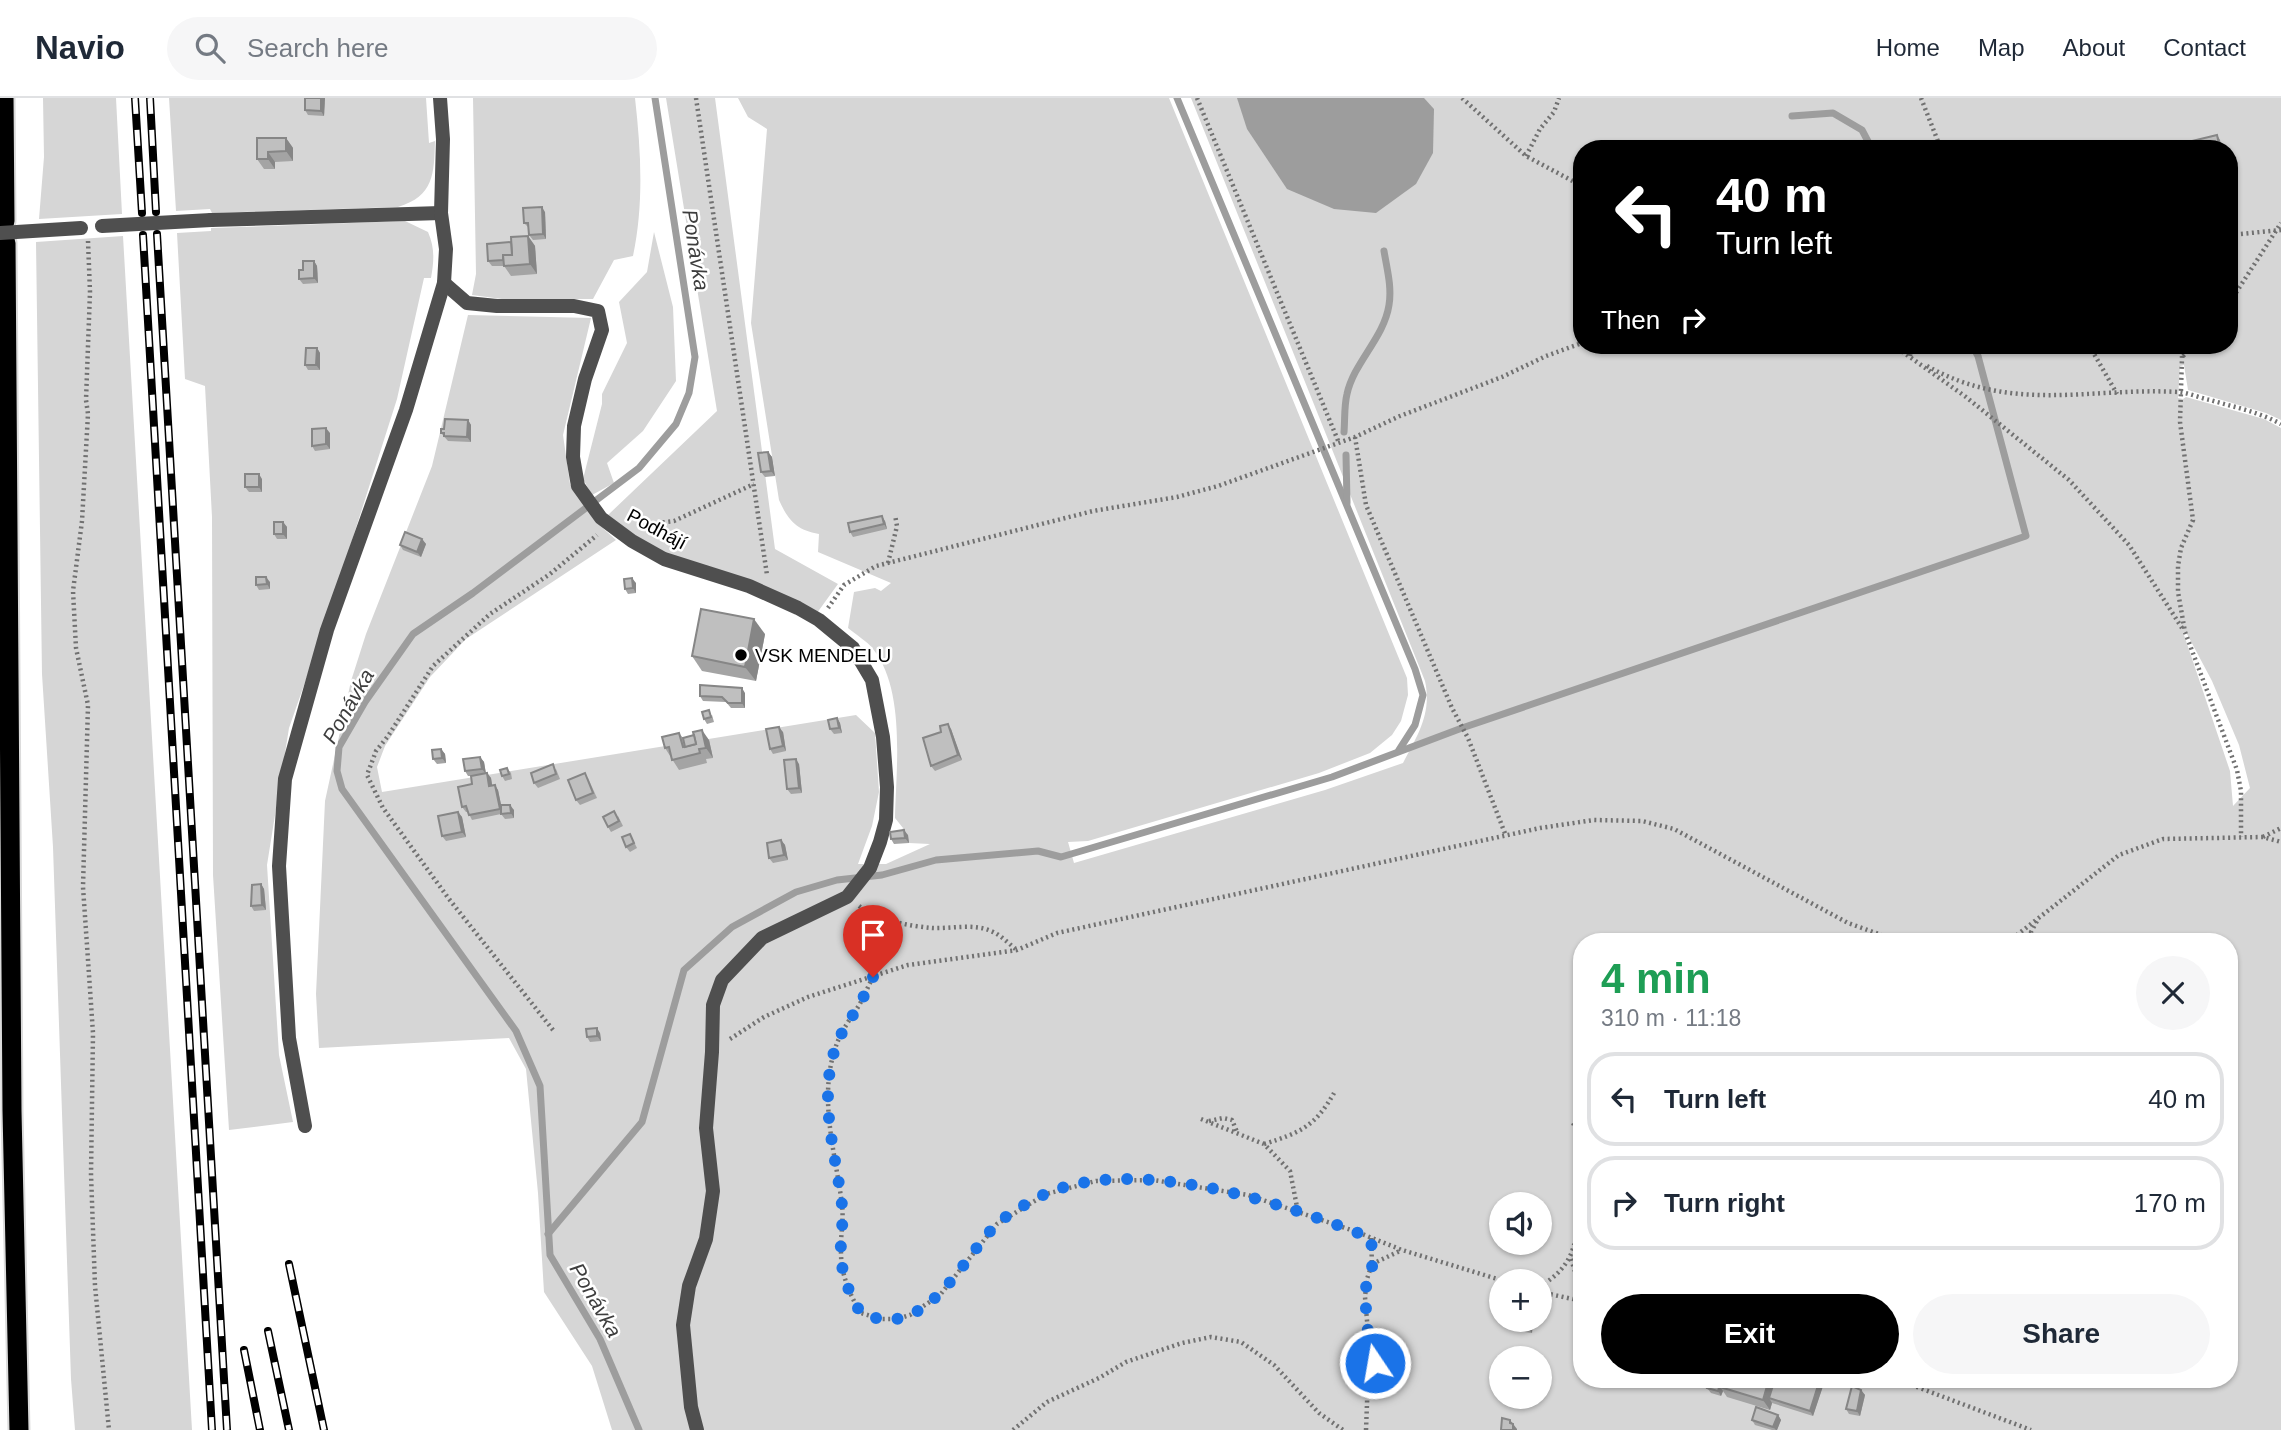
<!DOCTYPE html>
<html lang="en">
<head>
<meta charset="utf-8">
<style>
  body { margin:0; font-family:Helvetica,sans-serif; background:#f6f6f7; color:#1f2937; height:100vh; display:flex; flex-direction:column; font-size:26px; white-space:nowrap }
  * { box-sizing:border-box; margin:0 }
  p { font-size:23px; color:#747a83 }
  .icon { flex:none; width:38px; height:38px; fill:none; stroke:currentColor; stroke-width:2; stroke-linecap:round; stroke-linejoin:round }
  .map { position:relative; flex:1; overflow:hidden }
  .panel { position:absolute; left:1573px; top:835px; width:665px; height:455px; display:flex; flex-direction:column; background:#fff; border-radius:28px; box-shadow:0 2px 5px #0004 }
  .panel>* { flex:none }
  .guide { position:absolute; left:1573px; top:42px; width:665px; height:214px; border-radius:28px; box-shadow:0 2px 5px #0004; background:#000; color:#fff; overflow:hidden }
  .tools { position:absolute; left:1489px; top:1094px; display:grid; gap:14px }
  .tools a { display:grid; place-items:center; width:63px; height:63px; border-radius:50%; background:#fff; box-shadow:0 2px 5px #0004; font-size:35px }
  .pin { position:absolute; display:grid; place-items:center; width:60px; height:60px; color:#fff; margin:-72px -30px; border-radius:50% 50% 50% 0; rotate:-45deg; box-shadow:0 0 7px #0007 }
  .pin .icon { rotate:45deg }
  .me { position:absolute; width:77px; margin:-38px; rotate:348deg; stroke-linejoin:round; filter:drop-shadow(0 0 5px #0008) }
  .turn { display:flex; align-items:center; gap:24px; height:147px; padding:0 28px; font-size:32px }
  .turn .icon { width:91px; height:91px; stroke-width:2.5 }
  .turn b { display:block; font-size:49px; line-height:60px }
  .then { display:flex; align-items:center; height:66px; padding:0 28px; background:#0003; gap:14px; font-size:26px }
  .round { display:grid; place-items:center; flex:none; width:74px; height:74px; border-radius:37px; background:#f6f6f7 }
  .overview { display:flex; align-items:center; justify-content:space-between; height:119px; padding:0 28px }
  h1 { font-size:42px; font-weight:700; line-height:52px; color:#1e9e55 }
  .primary-button { display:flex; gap:14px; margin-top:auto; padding:14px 28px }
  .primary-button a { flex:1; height:80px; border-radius:42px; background:#000; color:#fff; font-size:28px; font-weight:700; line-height:80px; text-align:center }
  .primary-button a+a { background:#f6f6f7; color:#1f2937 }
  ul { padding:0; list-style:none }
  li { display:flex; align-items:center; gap:21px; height:94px; margin:0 14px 10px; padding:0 14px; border:4px solid #e0e1e3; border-radius:28px }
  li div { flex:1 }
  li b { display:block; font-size:26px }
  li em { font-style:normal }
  header { display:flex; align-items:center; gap:42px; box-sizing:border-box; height:98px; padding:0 35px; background:#fff; border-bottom:2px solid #e0e1e3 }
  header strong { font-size:33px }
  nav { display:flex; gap:38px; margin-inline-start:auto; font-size:24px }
  .search { width:490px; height:63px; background:#f6f6f7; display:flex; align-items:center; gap:18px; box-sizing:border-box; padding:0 24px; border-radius:38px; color:#747a83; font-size:26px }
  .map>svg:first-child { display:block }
</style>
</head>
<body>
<header>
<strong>Navio</strong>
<div class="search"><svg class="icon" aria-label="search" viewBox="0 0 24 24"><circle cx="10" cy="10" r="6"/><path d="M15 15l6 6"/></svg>Search here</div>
<nav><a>Home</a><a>Map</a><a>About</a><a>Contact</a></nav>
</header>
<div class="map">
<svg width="2281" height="1332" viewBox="0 0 2281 1332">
  <rect width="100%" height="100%" fill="#fff"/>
  <g fill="#d6d6d6" fill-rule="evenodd">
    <polygon points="43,0 116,0 122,116 39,121 44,59"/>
    <path d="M169 0H426L429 45 435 43C434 76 434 98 398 109L212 115 210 111 176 113Z"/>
    <path d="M473 0H635C641 53 644 106 633 158L614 162 593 201H502L472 197 476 176Z"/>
    <polygon points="666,0 715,0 775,451 838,486 817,515 666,456 633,436 608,417 717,313"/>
    <path d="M738 0H1169L1407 580 1408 597 1401 623 1392 637 1370 655 1319 675 1088 743 1068 744 1074 765 1325 692 1403 665C1418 637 1432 615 1425 583L1191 0H2281V322L2266 315 2188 292 2184 267 2180 268 2178 300 2183 301 2186 299 2264 321 2281 330V1332H612L592 1268 544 1194 538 1095 526 971 509 940 319 950 316 896 325 703 351 583 366 536 432 368 468 217 591 220 563 337 570 386 596 424 616 442 466 541 430 579 385 648 377 669 382 694 856 617 875 635 879 694 872 728 858 766H886L930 746 909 745 908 737 899 738 903 730 895 720C896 671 906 592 873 551 867 543 856 537 848 530L854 494 875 490 881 493 891 485 818 454 819 436C796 432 788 422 779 402L751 225 767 31 748 19ZM1582 51H2230V247H1582ZM2183 534H2186L2212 583 2239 647 2250 690 2233 708 2230 673ZM1582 844H2230V1281H1582ZM1502 1106H1540V1144H1502ZM1502 1183H1540V1222H1502ZM1502 1260H1540V1298H1502Z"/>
    <path d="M405 123 428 134C435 150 434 163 431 180H424L397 301 326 524 289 630 267 767 279 957 293 1024 229 1032 213 777 212 419 205 288 185 281 177 135 211 133V130Z"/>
    <polygon points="654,134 673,209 676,283 643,333 607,365 614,385 592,397 583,381 602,306 602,296 627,245 619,204 647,174"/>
    <polygon points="123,138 192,1332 75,1332 71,1281 53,749 42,576 36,144"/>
  </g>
  <polygon fill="#9d9d9d" points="1237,0 1424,0 1434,11 1433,55 1416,86 1376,115 1334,111 1287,91 1247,31"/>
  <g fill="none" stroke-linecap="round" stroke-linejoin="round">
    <g stroke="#9d9d9d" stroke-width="7">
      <polyline points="1177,0 1415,571 1423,597 1415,627 1399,652"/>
      <polyline points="1792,18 1833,15 1862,32 1872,51"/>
      <path d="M1344 334C1345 322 1344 308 1347 296 1354 264 1384 240 1389 207 1392 189 1387 171 1384 153"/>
      <polyline points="1346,357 1347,405"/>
      <polyline points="548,1136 642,1024 684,872 732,829 796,794 837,782 882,777 936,762 1038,753 1061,759 1332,679 1462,630 2026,438 1978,258 1972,247"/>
      <polyline points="639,1332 600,1241 550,1157 540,988 516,933 342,691 337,673 339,649 365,604 413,536 473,495 639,370 676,326 689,295 695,259 655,0"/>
    </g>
    <defs>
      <g id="trunk">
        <polyline points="4,0 5,123"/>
        <polyline points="6,145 12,1013 19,1332"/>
      </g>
    </defs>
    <use href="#trunk" stroke="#dbdbdb" stroke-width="23"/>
    <g stroke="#717171" stroke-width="4.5" stroke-dasharray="2 3.5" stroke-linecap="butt">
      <polyline points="696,0 767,477"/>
      <polyline points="1197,0 1339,345"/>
      <polyline points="1462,0 1526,58 1582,88"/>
      <polyline points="1921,0 1941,51"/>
      <polyline points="1526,58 1540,31 1554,14 1559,0"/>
      <polyline points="2230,137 2281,132"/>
      <polyline points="88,143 90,194 86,302 88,316 82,423 73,493 76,550 88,607 83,789 93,935 91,1076 95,1188 109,1332"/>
      <polyline points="2230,204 2281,125"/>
      <polyline points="1893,247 1966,299 2069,382 2129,447 2182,530"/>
      <polyline points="2089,247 2117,296"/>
      <polyline points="2180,247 2182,259 2180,324 2193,422 2181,450 2178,468 2178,494 2185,534 2237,672 2241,693 2241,739"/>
      <polyline points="1910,258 1912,247"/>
      <polyline points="2183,258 2195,247"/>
      <path d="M1927 268C2013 316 2088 289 2179 294 2189 295 2200 300 2210 302 2234 309 2259 314 2281 326"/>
      <polyline points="1355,339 1366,407 1452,610 1468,640 1506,738"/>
      <polyline points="641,427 674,423 754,386"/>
      <polyline points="888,465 897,428 895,417"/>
      <polyline points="828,510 844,487 876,468 1093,413 1177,399 1218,388 1355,339 1400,318 1502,279 1546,258 1582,245"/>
      <polyline points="2263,739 2281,730"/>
      <path d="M859 808C878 822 908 828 932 830 951 831 973 825 991 833 1001 837 1009 846 1017 852"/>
      <polyline points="2008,844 2119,757 2163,741 2263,739 2281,744"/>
      <polyline points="2037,844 2031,834 2037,823"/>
      <path d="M873 879C867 890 863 902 856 912 846 927 839 937 834 954 819 1005 836 1057 842 1107 844 1124 840 1139 841 1155 841 1176 850 1198 861 1215L881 1221H897L910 1217 940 1197 997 1126 1046 1096 1096 1083 1153 1082 1248 1097 1357 1134 1402 1152 1504 1183"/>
      <polyline points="553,932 449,801 383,710 367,677 376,653 388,638 433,568 490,516 550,476 597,437"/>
      <polyline points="730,941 764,919 808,899 908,867 1017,852 1057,835 1540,730 1594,722 1642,723 1674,731 1848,825 1901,844"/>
      <polyline points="1201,1021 1264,1046 1290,1073 1298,1114"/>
      <polyline points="1209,1023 1223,1020 1232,1022 1237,1034"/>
      <polyline points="1573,1025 1582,1042"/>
      <path d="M1264 1046C1299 1035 1315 1029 1334 995"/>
      <polyline points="1371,1140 1372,1166 1367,1181 1365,1199 1369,1246 1378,1281"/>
      <polyline points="1571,1161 1582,1195"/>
      <polyline points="1372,1166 1402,1152"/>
      <path d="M1540 1189C1556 1178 1569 1167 1574 1147L1582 1148"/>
      <polyline points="1540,1194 1582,1203"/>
      <polyline points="1896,1281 2031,1332"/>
      <polyline points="1013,1332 1047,1304 1099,1280 1126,1264 1182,1245 1211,1239 1241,1244 1274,1267 1319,1315 1343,1332"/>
      <polyline points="1366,1332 1369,1253"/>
    </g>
    <g stroke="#4f4f4f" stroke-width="14">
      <polyline points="211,122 441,115"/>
      <polyline points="444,185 467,205 497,208 574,208 598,213 602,232 585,281 574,328 573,359 578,388 601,420 632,443 664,461 749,488 798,510 819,522 853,550 872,582 883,639 887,689 886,722 880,744 870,770 847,799 762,840 722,882 713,907 712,954 706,1030 713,1093 706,1141 689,1188 683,1227 691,1309 697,1332"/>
      <polyline points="305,1028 289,940 279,768 285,681 327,532 406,312 444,185 446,151 441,115 443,41 440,0"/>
    </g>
    <use href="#trunk" stroke="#000" stroke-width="19"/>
    <defs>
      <g id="rail">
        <polyline points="135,0 142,115"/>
        <polyline points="150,0 156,114"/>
        <polyline points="157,136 227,1332"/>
        <polyline points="143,137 212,1332"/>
        <polyline points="289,1166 324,1332"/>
        <polyline points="268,1233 289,1332"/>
        <polyline points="244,1252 260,1332"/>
      </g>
    </defs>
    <use href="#rail" stroke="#000" stroke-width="8"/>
    <use href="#rail" stroke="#fff" stroke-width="5" stroke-dasharray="16" stroke-linecap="butt"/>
    <g stroke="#4f4f4f" stroke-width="14">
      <polyline points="102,128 211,122"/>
      <polyline points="0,135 81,130"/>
    </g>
  </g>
  <g fill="#a4a4a4">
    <polygon points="325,0 324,18 308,17 305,12"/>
    <polygon points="286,40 293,50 293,63 275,64 275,71 264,71 257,61"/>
    <polygon points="2230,102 2234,109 2238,130 2230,132"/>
    <polygon points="545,114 546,141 533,142 529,137 529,130 524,125"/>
    <polygon points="528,138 535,148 537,176 511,178 504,168 492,168 488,163 511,144"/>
    <polygon points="314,163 317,168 318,185 303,186 299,181 303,172"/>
    <polygon points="317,250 320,255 320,272 308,272 305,267"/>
    <polygon points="468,322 471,327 471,344 448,343 441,335 444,331"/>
    <polygon points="330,335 330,351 315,353 312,348"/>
    <polygon points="768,354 772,359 775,378 765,379 761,374"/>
    <polygon points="262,381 262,394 249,394 245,389"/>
    <polygon points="885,423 887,431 853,439 850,434"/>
    <polygon points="283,424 287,429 287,441 277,441 274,436"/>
    <polygon points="422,441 426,446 421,459 403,452 400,447"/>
    <polygon points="270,484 270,491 259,492 256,487"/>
    <polygon points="636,485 636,495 628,496 625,491"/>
    <polygon points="765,536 756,583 702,573 692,558"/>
    <polygon points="745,595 745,610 731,610 726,604 703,603 700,598"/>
    <polygon points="712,617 714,624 707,626 704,621"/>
    <polygon points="837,620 840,625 842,635 834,636 830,631"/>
    <polygon points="951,631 962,662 935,673 931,668"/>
    <polygon points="783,634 786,653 773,656 770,651"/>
    <polygon points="679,635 683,640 709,642 713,660 706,661 707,665 679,672 665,650"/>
    <polygon points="441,651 445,656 446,665 437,666 433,661"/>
    <polygon points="480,659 484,664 486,676 487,675 491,680 492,687 498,692 501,707 514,712 514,720 505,721 501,716 472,722 468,714 466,714 462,709 472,686 471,678 468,678 465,673"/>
    <polygon points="799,666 802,695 791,696 787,691"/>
    <polygon points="507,670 511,675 512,681 505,683 502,678"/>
    <polygon points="556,671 560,681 538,690 534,685"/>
    <polygon points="588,680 597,700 580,707 576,702"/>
    <polygon points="458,714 462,719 466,739 446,743 442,738"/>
    <polygon points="618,718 623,728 611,734 608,729"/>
    <polygon points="630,736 637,750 630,754 626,749"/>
    <polygon points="908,737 909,745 894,746 891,741"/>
    <polygon points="781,742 785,747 788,762 773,765 769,760"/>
    <polygon points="261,786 264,791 266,812 254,813 251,808"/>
    <polygon points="600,935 601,943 590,944 587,939"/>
    <polygon points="1514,1222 1533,1222 1532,1235 1517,1233 1513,1228"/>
    <polygon points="1821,1281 1824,1285 1813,1318 1772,1305 1770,1312 1727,1299 1723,1293 1721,1298 1711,1295 1707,1290 1721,1282"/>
    <polygon points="1861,1292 1865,1297 1860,1318 1849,1316 1846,1311"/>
    <polygon points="1778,1317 1781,1322 1777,1332 1772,1332 1755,1327 1752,1322"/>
  </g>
  <g fill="#868686">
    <polygon points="321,0 325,0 324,18 321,13"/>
    <polygon points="2217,37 2220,42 2222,51 2220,51"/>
    <polygon points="286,40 293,50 293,63 286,53"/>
    <polygon points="268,54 275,64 275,71 268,61"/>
    <polygon points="2230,102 2234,109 2238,130 2230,118"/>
    <polygon points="542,109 545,114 546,141 543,136"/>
    <polygon points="528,138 535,148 537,176 530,166"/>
    <polygon points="314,163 317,168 318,185 314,180"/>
    <polygon points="317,250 320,255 320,272 316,267"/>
    <polygon points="468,322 471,327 471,344 467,339"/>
    <polygon points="326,330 330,335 330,351 326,346"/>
    <polygon points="768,354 772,359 775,378 771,373"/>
    <polygon points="259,376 262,381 262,394 259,389"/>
    <polygon points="882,418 885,423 887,431 884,426"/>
    <polygon points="283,424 287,429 287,441 283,436"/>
    <polygon points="422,441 426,446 421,459 417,454"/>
    <polygon points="266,479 270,484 270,491 267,486"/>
    <polygon points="632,480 636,485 636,495 633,490"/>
    <polygon points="754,521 765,536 756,583 745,569"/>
    <polygon points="742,590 745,595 745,610 742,605"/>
    <polygon points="837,620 840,625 842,635 839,630"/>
    <polygon points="948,626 951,631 962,662 958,657"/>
    <polygon points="779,629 783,634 786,653 783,648"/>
    <polygon points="702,632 709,642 713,660 706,650"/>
    <polygon points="441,651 445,656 446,665 442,660"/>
    <polygon points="480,659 484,664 486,676 482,671"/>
    <polygon points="796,661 799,666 802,695 799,690"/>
    <polygon points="487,675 491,680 493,693 489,688"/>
    <polygon points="495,687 498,692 503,716 500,711"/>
    <polygon points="510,707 514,712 514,720 511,715"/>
    <polygon points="458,714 462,719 466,739 462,734"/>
    <polygon points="904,732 908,737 909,745 905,740"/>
    <polygon points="781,742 785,747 788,762 784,757"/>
    <polygon points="261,786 264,791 266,812 262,807"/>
    <polygon points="597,930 600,935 601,943 597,938"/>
    <polygon points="1529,1222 1533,1222 1532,1235 1528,1230"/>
    <polygon points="1769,1281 1776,1281 1769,1300 1772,1305 1770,1312 1763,1302"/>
    <polygon points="1820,1281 1824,1285 1813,1318 1810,1313"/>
    <polygon points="1721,1282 1720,1289 1723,1293 1721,1298 1718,1293"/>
    <polygon points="1861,1292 1865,1297 1860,1318 1857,1313"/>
    <polygon points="1778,1317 1781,1322 1777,1332 1776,1332 1773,1329"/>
    <polygon points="1510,1322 1517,1331 1517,1332 1513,1332 1510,1325"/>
  </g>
  <g fill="#bfbfbf" stroke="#868686" stroke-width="2">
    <polygon points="305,0 321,0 321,13 305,12"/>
    <polygon points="2217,37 2220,51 2190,51 2188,44"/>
    <polygon points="257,40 286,40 286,53 268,54 268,61 257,61"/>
    <polygon points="542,109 543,136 529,137 528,125 524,125 523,110"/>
    <polygon points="528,138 530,166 504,168 503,157 512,157 511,139"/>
    <polygon points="511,144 512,157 503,157 503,162 488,163 487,146"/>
    <polygon points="303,163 314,163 314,180 299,181 299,172 303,172"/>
    <polygon points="306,250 317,250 316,267 305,267"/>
    <polygon points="445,321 468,322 467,339 444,338 444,335 441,335 441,331 444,331"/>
    <polygon points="326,330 326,346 312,348 312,331"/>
    <polygon points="768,354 771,373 761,374 758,355"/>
    <rect x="245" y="376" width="14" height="13"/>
    <polygon points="882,418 884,426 850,434 848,425"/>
    <rect x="274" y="424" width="9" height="12"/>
    <polygon points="405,434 422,441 417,454 400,447"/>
    <polygon points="256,479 266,479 267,486 256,487"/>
    <polygon points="632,480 633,490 625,491 624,481"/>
    <polygon points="701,511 754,521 745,569 692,558"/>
    <polygon points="700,587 742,590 742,605 728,605 722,599 700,598"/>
    <polygon points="709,612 711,619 704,621 702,614"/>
    <polygon points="837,620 839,630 830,631 828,622"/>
    <polygon points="948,626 958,657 931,668 923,640 941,634 940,628"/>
    <polygon points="779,629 783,648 770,651 766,631"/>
    <polygon points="702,632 706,650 699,651 700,655 672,662 669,649 665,650 662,639 679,635 683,649 696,646 693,634"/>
    <polygon points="694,637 696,646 685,649 683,640"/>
    <polygon points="441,651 442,660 433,661 432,652"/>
    <polygon points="480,659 482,671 465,673 463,661"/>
    <polygon points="796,661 799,690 787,691 784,662"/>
    <polygon points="553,666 556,676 534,685 531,675"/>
    <polygon points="507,670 509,676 502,678 500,672"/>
    <polygon points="487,675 489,688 495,687 500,711 469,717 466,708 462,709 458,689 472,686 471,678"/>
    <polygon points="585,675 593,695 576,702 568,682"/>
    <polygon points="501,707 510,707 511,715 501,716"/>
    <polygon points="614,713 619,723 608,729 603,719"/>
    <polygon points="458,714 462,734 442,738 438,718"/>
    <polygon points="904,732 905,740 891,741 890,734"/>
    <polygon points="630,736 634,745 626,749 622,739"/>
    <polygon points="781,742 784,757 769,760 767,745"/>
    <polygon points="261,786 262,807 251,808 252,787"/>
    <polygon points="597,930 597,938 587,939 586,931"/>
    <polygon points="1514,1222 1529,1222 1528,1230 1513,1228"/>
    <polygon points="1710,1281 1721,1282 1718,1293 1707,1290"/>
    <polygon points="1722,1281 1769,1281 1763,1302 1720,1289"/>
    <polygon points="1775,1281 1820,1281 1810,1313 1769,1300"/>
    <polygon points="1852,1288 1861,1292 1857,1313 1846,1311"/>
    <polygon points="1756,1309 1778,1317 1773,1329 1752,1322"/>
    <polygon points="1502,1320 1510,1322 1510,1325 1513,1326 1513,1332 1501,1332"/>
  </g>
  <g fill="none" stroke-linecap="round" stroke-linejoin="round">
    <path stroke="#1a73e8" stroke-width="12" stroke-dasharray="0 21.6" d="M873 879C867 890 863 902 856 912 847 927 839 937 834 954 819 1005 836 1057 842 1107 844 1124 840 1139 841 1155 841 1176 850 1198 861 1215 867 1217 874 1220 881 1221 933 1228 965 1158 996 1127 1006 1117 1032 1102 1045 1096 1136 1056 1284 1105 1371 1140L1373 1166 1367 1181 1365 1199 1369 1246 1375 1265"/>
  </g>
  <circle fill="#000" stroke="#fff" stroke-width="2.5" cx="741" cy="557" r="7"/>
  <g text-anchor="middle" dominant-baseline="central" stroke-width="5" stroke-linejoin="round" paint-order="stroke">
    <g font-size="19" fill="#000" stroke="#fff">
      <text transform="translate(657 431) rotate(28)">Podhájí</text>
    </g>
    <g font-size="19" fill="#000" stroke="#fff" text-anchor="start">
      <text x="755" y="557">VSK MENDELU</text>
    </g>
    <g font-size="21" font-style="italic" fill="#3e3e3e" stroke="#fff">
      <text transform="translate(696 152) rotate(81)">Ponávka</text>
      <text transform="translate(348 608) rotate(-60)">Ponávka</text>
      <text transform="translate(596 1202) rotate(60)">Ponávka</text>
    </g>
  </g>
</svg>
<div class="tools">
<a><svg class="icon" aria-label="sound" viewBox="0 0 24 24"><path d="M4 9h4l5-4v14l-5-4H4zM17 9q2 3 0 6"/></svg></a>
<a>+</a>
<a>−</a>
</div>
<div class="pin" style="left:873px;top:879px;background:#d93025"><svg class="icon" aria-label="arrive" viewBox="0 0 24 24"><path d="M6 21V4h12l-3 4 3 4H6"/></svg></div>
<svg class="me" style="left:1375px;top:1265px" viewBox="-20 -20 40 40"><circle r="17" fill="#1a73e8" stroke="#fff" stroke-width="3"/><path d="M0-11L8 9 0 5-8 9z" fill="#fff"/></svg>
<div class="guide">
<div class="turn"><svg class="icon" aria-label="left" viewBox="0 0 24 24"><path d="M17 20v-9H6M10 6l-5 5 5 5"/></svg><div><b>40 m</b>Turn left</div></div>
<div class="then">Then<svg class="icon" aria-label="right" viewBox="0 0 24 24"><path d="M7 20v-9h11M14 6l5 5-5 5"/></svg></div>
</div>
<section class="panel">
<div class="overview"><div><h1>4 min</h1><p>310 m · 11:18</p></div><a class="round"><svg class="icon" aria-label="close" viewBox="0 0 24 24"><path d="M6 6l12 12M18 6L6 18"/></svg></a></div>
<ul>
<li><svg class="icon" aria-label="left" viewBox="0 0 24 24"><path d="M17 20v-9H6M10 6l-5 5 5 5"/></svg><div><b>Turn left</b></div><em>40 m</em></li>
<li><svg class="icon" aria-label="right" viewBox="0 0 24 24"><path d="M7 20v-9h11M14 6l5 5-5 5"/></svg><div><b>Turn right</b></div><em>170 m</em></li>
</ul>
<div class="primary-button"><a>Exit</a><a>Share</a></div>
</section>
</div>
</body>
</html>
